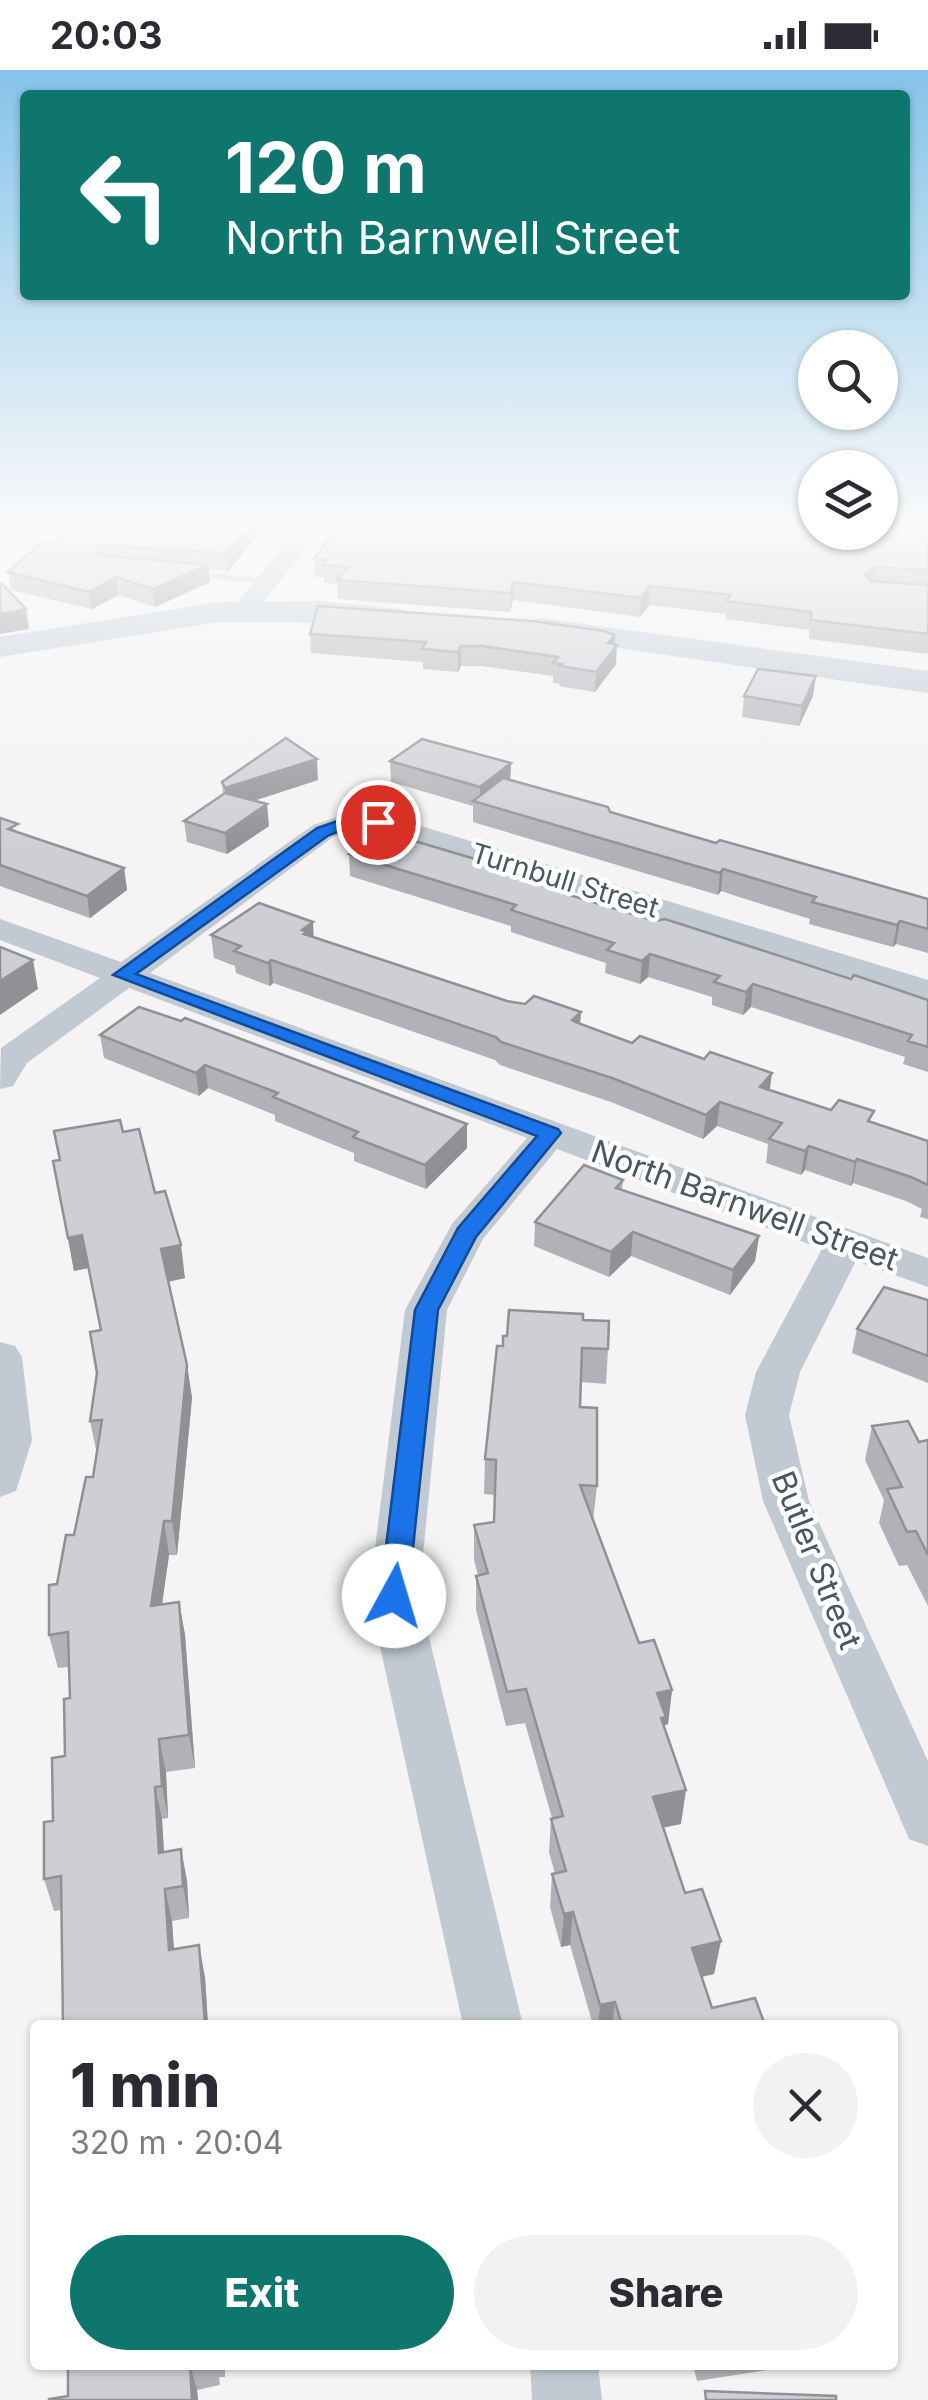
<!DOCTYPE html>
<html lang="en">
<head>
<meta charset="utf-8">
<style>
  body { margin:0; font-family:Inter,sans-serif; background:#f2f2f3; color:#2b2b33; height:100vh; display:flex; flex-direction:column; font-size:38px; white-space:nowrap }
  * { box-sizing:border-box; margin:0 }
  p { font-size:32px; color:#7c7c81 }
  .icon { flex:none; width:55px; height:55px; fill:none; stroke:currentColor; stroke-width:2; stroke-linecap:round; stroke-linejoin:round }
  .map { position:relative; flex:1; overflow:hidden }
  .panel { position:absolute; left:30px; top:1950px; width:868px; height:350px; display:flex; flex-direction:column; background:#fff; border-radius:10px; box-shadow:0 2px 8px #0004 }
  .panel>* { flex:none }
  .top-card { position:absolute; left:20px; top:20px; width:890px; height:210px; border-radius:10px; box-shadow:0 2px 8px #0004; background:#0f766e; color:#fff; overflow:hidden }
  .tools { position:absolute; left:798px; top:260px; display:grid; gap:20px }
  .tools a { display:grid; place-items:center; width:100px; height:100px; border-radius:50%; background:#fff; box-shadow:0 2px 8px #0004; font-size:50px }
  .pin { position:absolute; display:grid; place-items:center; width:85px; height:85px; color:#fff; margin:-42px; border:5px solid #fff; border-radius:50%; box-shadow:0 2px 10px #0007 }
  .me { position:absolute; width:110px; margin:-55px; rotate:6deg; stroke-linejoin:round; filter:drop-shadow(0 0 8px #0008) }
  .turn { display:flex; align-items:center; gap:35px; height:210px; padding:0 40px; font-size:45px }
  .turn .icon { width:130px; height:130px; stroke-width:2.5 }
  .turn b { display:block; font-size:70px; line-height:85px }
  .round { display:grid; place-items:center; flex:none; width:105px; height:105px; border-radius:52px; background:#f2f2f3 }
  .headline { display:flex; align-items:center; justify-content:space-between; height:170px; padding:0 40px }
  h1 { font-size:60px; font-weight:800; line-height:75px }
  .action { display:flex; gap:20px; margin-top:auto; padding:20px 40px }
  .action a { flex:1; height:115px; border-radius:60px; background:#0f766e; color:#fff; font-size:40px; font-weight:800; line-height:115px; text-align:center }
  .action a+a { background:#f2f2f3; color:#2b2b33 }
  .status { display:flex; justify-content:space-between; align-items:center; height:70px; padding:0 50px; background:#fff; direction:ltr }
  .status svg { height:28px; fill:currentColor }
  .map>svg:first-child { display:block }
</style>
</head>
<body>
<div class="status"><b>20:03</b><svg viewBox="0 0 49 12"><path d="M0 12V9h3v3zM5 12V6h3v6zM10 12V3h3v9zM15 12V0h3v12zM26 1h20v11H26zM47 4h2v5h-2z"/></svg></div>
<div class="map">
<svg width="928" height="2330" viewBox="0 0 928 2330">
  <rect width="100%" height="100%" fill="#f5f3f3"/>
  <g fill="none" stroke-linecap="round" stroke-linejoin="round">
    <polygon fill="#c1cad2" fill-rule="evenodd" points="185,501 268,508 274,511 268,514 181,506 181,502"/>
    <g fill="#c1cad2" fill-rule="evenodd">
      <polygon points="303,454 326,454 252,546 234,546 231,541 234,536"/>
      <polygon points="378,743 928,910 928,931 376,761 349,762 333,767 150,903 928,1188 928,1217 856,1191 800,1302 789,1345 809,1431 928,1691 928,1776 909,1769 763,1431 745,1345 756,1302 822,1179 557,1079 483,1169 447,1240 419,1526 523,1955 463,1955 369,1526 405,1240 452,1154 527,1068 129,918 27,993 13,1016 0,1019 1,978 100,908 0,870 0,849 121,892 313,755 346,744"/>
      <polygon points="0,1272 15,1276 22,1287 32,1370 16,1421 0,1427"/>
      <polygon points="530,2295 598,2295 602,2330 532,2330"/>
    </g>
    <g fill="#c1cbd6" fill-rule="evenodd">
      <polygon points="319,531 401,539 406,546 401,553 219,552 0,587 0,567 219,532"/>
      <polygon points="540,548 928,601 928,623 528,565 523,558 528,551"/>
    </g>
  </g>
  <g fill="#b0b2b7">
    <polygon points="268,454 228,501 208,499 210,512 155,537 118,525 92,539 11,520 8,502 53,473"/>
    <polygon points="928,454 928,584 809,569 809,560 726,549 726,544 649,535 640,547 513,530 510,542 338,529 337,514 324,513 324,507 315,507 314,489"/>
    <polygon points="310,564 615,565 616,594 595,622 559,616 560,614 553,613 553,606 481,596 461,596 458,602 423,599 423,592 311,583"/>
    <polygon points="744,626 813,626 799,656 742,647"/>
    <polygon points="390,691 511,693 510,710 716,773 928,829 928,883 896,874 893,877 809,854 810,849 739,827 721,821 718,825 473,752 473,736 391,712"/>
    <polygon points="318,710 254,731 269,756 227,784 187,772 184,751 223,724 222,712"/>
    <polygon points="0,748 19,763 124,798 127,820 90,848 0,816"/>
    <polygon points="349,784 570,820 570,825 655,851 851,909 928,930 928,1002 903,994 905,987 751,937 743,945 712,935 712,927 648,907 640,914 605,903 606,893 511,862 511,856 350,806"/>
    <polygon points="211,865 314,867 507,931 581,942 580,954 770,1020 928,1071 928,1149 920,1147 922,1139 906,1131 853,1113 851,1116 805,1100 801,1105 766,1093 768,1074 717,1056 703,1069 611,1032 500,995 495,990 273,913 270,916 236,903 235,896 214,888"/>
    <polygon points="100,965 467,1054 467,1078 426,1119 354,1091 354,1083 275,1051 275,1045 208,1018 199,1026 104,988"/>
    <polygon points="123,1062 155,1123 185,1208 168,1212 187,1295 192,1328 177,1485 169,1485 162,1534 179,1532 185,1565 195,1698 166,1702 168,1748 162,1749 164,1782 181,1779 187,1811 189,1848 172,1851 174,1879 205,1907 208,1955 63,1955 61,1840 54,1841 44,1809 65,1686 70,1628 69,1597 58,1598 49,1565 57,1514 93,1407 97,1384 90,1351 97,1303 100,1260 88,1198 74,1201 53,1091 60,1090"/>
    <polygon points="623,1110 622,1120 759,1166 755,1191 730,1225 631,1186 609,1207 534,1176 535,1152"/>
    <polygon points="928,1230 928,1313 852,1283 857,1259"/>
    <polygon points="583,1250 608,1279 606,1314 581,1312 580,1337 597,1416 593,1451 639,1573 672,1620 668,1654 665,1655 664,1658 681,1754 663,1758 685,1823 721,1871 714,1904 702,1907 712,1938 765,1955 593,1955 570,1875 561,1877 550,1837 552,1804 555,1804 549,1782 551,1749 552,1748 525,1653 506,1656 476,1540 476,1506 478,1505 474,1490 474,1455 494,1452 495,1425 484,1424 485,1389 503,1276"/>
    <polygon points="872,1356 919,1372 928,1370 928,1536 907,1495 899,1496 879,1453 884,1430 865,1390"/>
    <polygon points="68,2295 225,2295 225,2307 219,2307 220,2315 197,2320 198,2330 49,2330 68,2326"/>
    <polygon points="693,2295 799,2295 697,2311"/>
  </g>
  <g fill="#909195">
    <polygon points="252,454 268,454 228,501 226,483"/>
    <polygon points="208,495 210,512 155,537 153,519"/>
    <polygon points="875,497 872,515 865,504"/>
    <polygon points="116,507 118,525 92,539 89,522"/>
    <polygon points="513,512 513,530 510,542 511,523"/>
    <polygon points="650,516 649,535 640,547 641,528"/>
    <polygon points="26,539 29,559 0,564 0,544"/>
    <polygon points="615,565 614,579 617,575 616,594 595,622 596,602 608,573"/>
    <polygon points="461,576 461,596 458,602 458,582"/>
    <polygon points="816,606 813,626 799,656 802,636"/>
    <polygon points="317,689 318,710 227,739 225,718"/>
    <polygon points="511,693 510,714 480,733 480,717"/>
    <polygon points="267,734 269,756 227,784 225,763"/>
    <polygon points="124,798 127,820 90,848 87,826"/>
    <polygon points="723,799 721,821 718,825 720,803"/>
    <polygon points="900,851 896,874 893,877 897,855"/>
    <polygon points="313,852 314,874 302,860"/>
    <polygon points="650,884 648,907 640,914 642,891"/>
    <polygon points="33,890 38,919 0,945 0,911"/>
    <polygon points="271,890 273,913 270,916 268,893"/>
    <polygon points="753,914 751,937 743,945 746,922"/>
    <polygon points="581,942 579,965 572,950"/>
    <polygon points="205,995 208,1018 199,1026 196,1003"/>
    <polygon points="772,1003 769,1026 760,1017"/>
    <polygon points="720,1032 717,1056 703,1069 706,1045"/>
    <polygon points="467,1054 467,1078 426,1119 425,1095"/>
    <polygon points="809,1076 805,1100 801,1105 805,1081"/>
    <polygon points="857,1089 853,1113 851,1116 855,1092"/>
    <polygon points="633,1162 631,1186 609,1207 611,1182"/>
    <polygon points="82,1165 88,1198 74,1201 68,1168"/>
    <polygon points="759,1166 755,1191 730,1225 733,1200"/>
    <polygon points="181,1175 185,1208 166,1212 161,1179"/>
    <polygon points="187,1295 192,1328 177,1485 172,1451"/>
    <polygon points="164,1451 169,1485 157,1569 151,1536"/>
    <polygon points="179,1532 185,1565 195,1698 189,1665"/>
    <polygon points="672,1620 668,1654 665,1655 661,1681 657,1623"/>
    <polygon points="159,1669 166,1702 168,1748 162,1716"/>
    <polygon points="155,1717 162,1749 166,1815 159,1783"/>
    <polygon points="686,1720 681,1754 649,1760 653,1727"/>
    <polygon points="181,1779 187,1811 189,1848 183,1816"/>
    <polygon points="165,1819 172,1851 176,1911 169,1880"/>
    <polygon points="573,1842 570,1875 561,1877 564,1844"/>
    <polygon points="721,1871 714,1904 686,1910 692,1878"/>
    <polygon points="199,1875 205,1907 208,1955 205,1955"/>
    <polygon points="615,1932 612,1955 598,1955 600,1935"/>
    <polygon points="190,2295 197,2320 198,2330 192,2330"/>
  </g>
  <g fill="#cdcfd5" stroke="#909195" stroke-width="2.5">
    <polygon points="74,454 252,454 226,483 96,475 98,485 208,495 153,519 116,507 89,522 8,502 42,472 53,473"/>
    <polygon points="348,454 815,454 815,462 880,462 880,454 928,454 928,500 875,497 865,504 870,511 928,515 928,564 811,550 811,542 727,531 731,525 650,516 641,528 513,512 511,523 337,510 349,497 323,495 327,490 314,489 332,464"/>
    <polygon points="0,514 2,514 26,539 0,544"/>
    <polygon points="318,536 532,551 604,561 615,565 608,573 617,575 596,602 560,596 562,594 553,593 558,587 482,576 461,576 458,582 422,579 426,572 310,564"/>
    <polygon points="758,599 816,606 802,636 744,626"/>
    <polygon points="286,668 317,689 225,718 222,712"/>
    <polygon points="422,669 511,693 480,717 390,691"/>
    <polygon points="503,708 608,737 610,742 716,773 720,770 928,829 928,859 900,851 897,855 812,832 816,827 723,799 720,803 473,731"/>
    <polygon points="225,723 267,734 225,763 184,751"/>
    <polygon points="0,748 18,754 8,759 124,798 87,826 0,795"/>
    <polygon points="381,761 495,795 570,820 566,824 655,851 665,849 851,909 854,905 928,930 928,977 908,971 912,965 753,914 746,922 714,912 720,906 650,884 642,891 607,880 614,873 511,840 516,835 349,784"/>
    <polygon points="259,833 313,852 302,860 307,862 304,864 507,931 525,934 534,926 581,942 572,950 575,952 632,973 640,966 704,989 710,982 772,1003 760,1017 831,1040 839,1030 874,1041 868,1051 928,1071 928,1115 911,1107 857,1089 855,1092 809,1076 805,1081 769,1069 782,1053 720,1032 706,1045 612,1008 501,972 496,967 271,890 268,893 234,881 241,876 211,865"/>
    <polygon points="0,877 33,890 0,911"/>
    <polygon points="139,937 181,951 185,948 467,1054 425,1095 353,1067 358,1062 273,1027 278,1023 205,995 196,1003 100,965"/>
    <polygon points="120,1050 123,1062 139,1059 155,1123 165,1121 181,1175 161,1179 187,1295 172,1451 164,1451 151,1536 179,1532 189,1665 159,1669 162,1716 155,1717 159,1783 181,1779 183,1816 165,1819 169,1880 199,1875 205,1955 63,1955 61,1806 44,1809 44,1752 53,1751 52,1688 65,1686 64,1629 70,1628 68,1562 49,1565 49,1515 57,1514 66,1465 74,1465 86,1407 93,1407 102,1350 90,1351 97,1303 90,1262 101,1260 82,1165 68,1168 53,1091 60,1090 54,1061"/>
    <polygon points="584,1095 623,1110 616,1118 759,1166 733,1200 633,1162 611,1182 535,1152"/>
    <polygon points="884,1217 928,1230 928,1286 857,1259"/>
    <polygon points="509,1240 583,1244 583,1250 609,1251 608,1279 582,1278 580,1337 597,1338 597,1416 580,1415 639,1573 654,1570 672,1620 657,1623 666,1647 661,1648 686,1720 653,1727 685,1823 702,1819 721,1871 692,1878 712,1938 755,1928 765,1955 622,1955 615,1932 600,1935 573,1842 564,1844 552,1804 566,1801 551,1749 563,1746 526,1619 507,1622 476,1506 488,1503 474,1455 494,1452 496,1390 485,1389 497,1276 503,1276 503,1266 507,1266"/>
    <polygon points="908,1351 919,1372 928,1370 928,1485 916,1461 907,1462 887,1419 902,1417 872,1356"/>
    <polygon points="68,2295 190,2295 192,2330 49,2330 49,2329 68,2326"/>
    <polygon points="705,2321 836,2326 836,2330 706,2330"/>
  </g>
  <linearGradient id="sky" x2="0" y2="1"><stop stop-color="#85c3ea"/><stop offset="0.58" stop-color="#fafafa"/><stop offset="1" stop-color="#fafafa" stop-opacity="0"/></linearGradient>
  <rect width="928" height="781" fill="url(#sky)"/>
  <polygon fill="#1a73e8" stroke="#114b97" stroke-width="2.5" points="378,747 387,752 384,756 349,758 329,765 136,904 558,1059 561,1063 476,1167 438,1240 408,1526 404,1534 394,1537 384,1534 380,1526 415,1240 458,1158 537,1066 113,905 317,758 346,748"/>
  <g text-anchor="middle" dominant-baseline="central" stroke-width="9" stroke-linejoin="round" paint-order="stroke">
    <g font-size="28" fill="#4a5661" stroke="#fff">
      <text transform="translate(565 810) rotate(17)">Turnbull Street</text>
    </g>
    <g font-size="32" fill="#4a5661" stroke="#fff">
      <text transform="translate(745 1135) rotate(20)">North Barnwell Street</text>
      <text transform="translate(817 1490) rotate(68)">Butler Street</text>
    </g>
  </g>
</svg>
<div class="tools">
<a><svg class="icon" aria-label="search" viewBox="0 0 24 24"><circle cx="10" cy="10" r="6"/><path d="M15 15l6 6"/></svg></a>
<a><svg class="icon" aria-label="layers" viewBox="0 0 24 24"><path d="M12 4l9 5-9 5-9-5zM3 14l9 5 9-5"/></svg></a>
</div>
<div class="pin" style="left:378px;top:752px;background:#d93025"><svg class="icon" aria-label="arrive" viewBox="0 0 24 24"><path d="M6 21V4h12l-3 4 3 4H6"/></svg></div>
<svg class="me" style="left:394px;top:1526px" viewBox="-20 -20 40 40"><circle r="19" fill="#fff"/><path d="M0-13L10 11 0 6-10 11z" fill="#1a73e8"/></svg>
<div class="top-card">
<div class="turn"><svg class="icon" aria-label="left" viewBox="0 0 24 24"><path d="M17 20v-9H6M10 6l-5 5 5 5"/></svg><div><b>120 m</b>North Barnwell Street</div></div>
</div>
<section class="panel">
<div class="headline"><div><h1>1 min</h1><p>320 m · 20:04</p></div><a class="round"><svg class="icon" aria-label="close" viewBox="0 0 24 24"><path d="M6 6l12 12M18 6L6 18"/></svg></a></div>
<div class="action"><a>Exit</a><a>Share</a></div>
</section>
</div>
</body>
</html>
